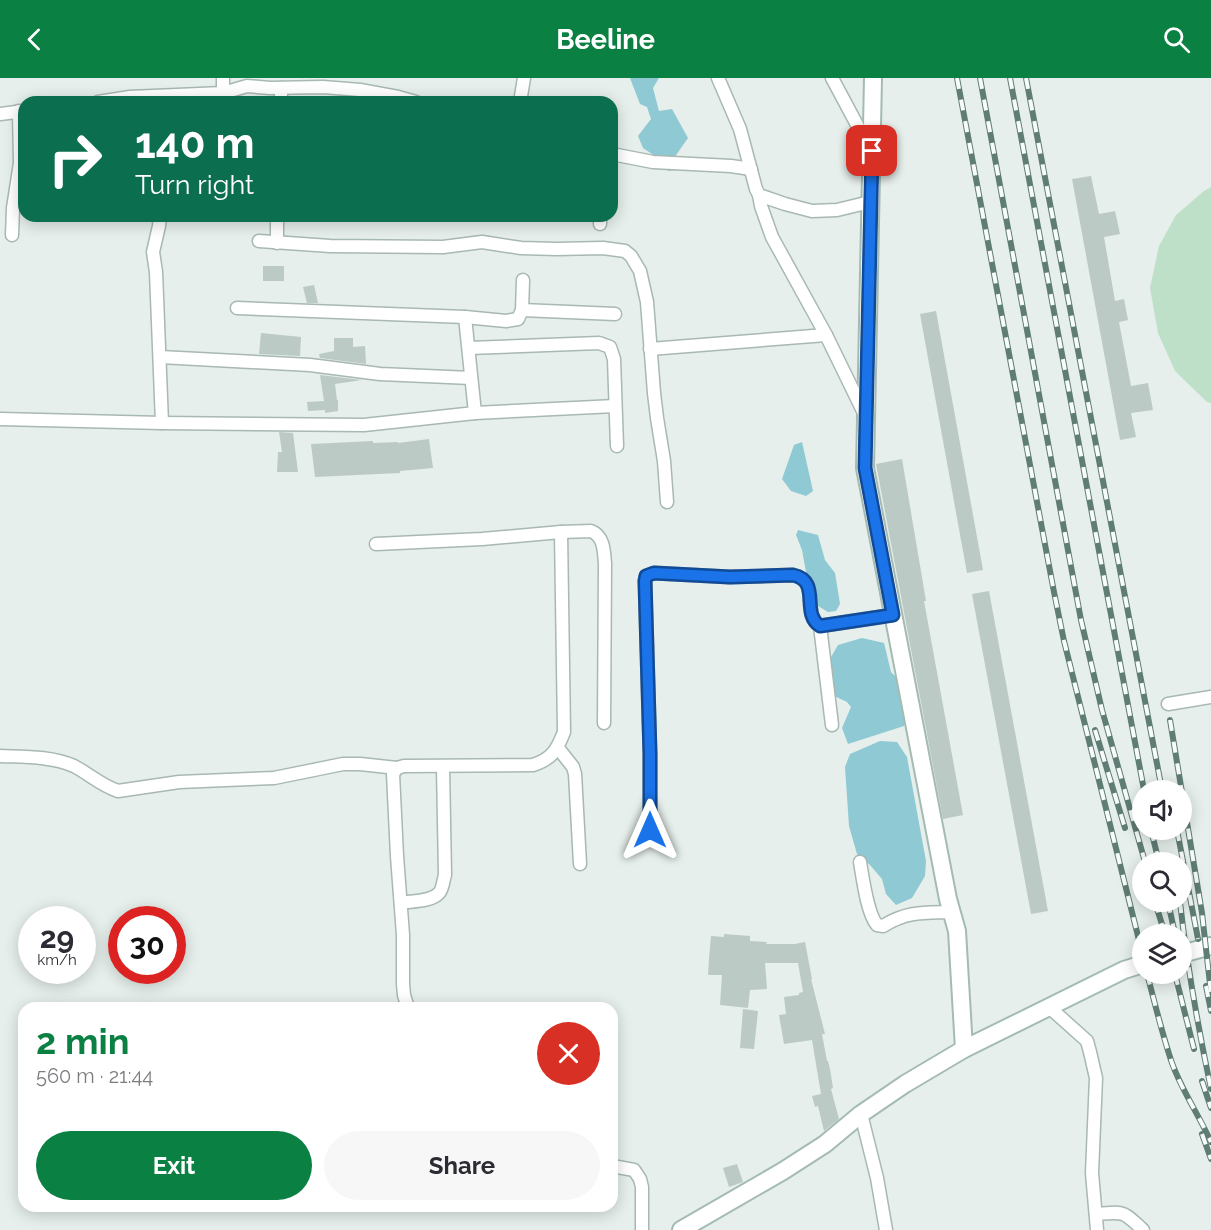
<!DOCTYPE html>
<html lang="en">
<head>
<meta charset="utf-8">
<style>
  body { margin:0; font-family:Raleway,sans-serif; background:#f7f7f7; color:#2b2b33; height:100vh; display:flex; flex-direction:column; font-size:22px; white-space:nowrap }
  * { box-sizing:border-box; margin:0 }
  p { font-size:20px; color:#7c7c81 }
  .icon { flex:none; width:33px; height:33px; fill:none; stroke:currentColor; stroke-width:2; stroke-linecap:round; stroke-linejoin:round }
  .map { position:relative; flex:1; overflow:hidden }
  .side { position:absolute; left:18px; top:924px; width:600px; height:210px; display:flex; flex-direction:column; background:#fff; border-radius:18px; box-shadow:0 3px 15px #0003 }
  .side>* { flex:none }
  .banner { position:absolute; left:18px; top:18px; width:600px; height:126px; border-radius:18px; box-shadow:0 3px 15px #0003; background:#0b6e4f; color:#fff; overflow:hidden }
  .controls { position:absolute; left:1132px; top:702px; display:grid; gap:12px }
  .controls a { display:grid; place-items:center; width:60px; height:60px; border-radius:50%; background:#fff; box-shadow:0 3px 15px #0003; font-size:30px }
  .speed { position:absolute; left:18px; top:828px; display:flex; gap:12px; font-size:30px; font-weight:700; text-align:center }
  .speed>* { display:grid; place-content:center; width:78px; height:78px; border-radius:50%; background:#fff; box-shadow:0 3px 15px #0003; line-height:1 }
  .speed small { font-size:15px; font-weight:400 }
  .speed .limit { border:9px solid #d22; background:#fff; color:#111 }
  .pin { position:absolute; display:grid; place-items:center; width:51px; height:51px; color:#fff; margin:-26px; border-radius:12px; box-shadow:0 3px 9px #0006 }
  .me { position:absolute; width:66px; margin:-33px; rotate:0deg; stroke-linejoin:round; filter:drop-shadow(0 0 4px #0008) }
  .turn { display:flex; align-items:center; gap:21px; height:126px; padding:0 18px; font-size:27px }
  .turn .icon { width:78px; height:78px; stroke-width:2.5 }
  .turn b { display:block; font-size:42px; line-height:51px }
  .round { display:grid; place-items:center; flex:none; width:63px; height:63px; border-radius:32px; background:#f7f7f7 }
  .head { display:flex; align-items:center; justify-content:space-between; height:102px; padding:0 18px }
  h1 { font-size:36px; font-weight:700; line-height:45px; color:#0b8043 }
  .button { display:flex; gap:12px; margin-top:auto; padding:12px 18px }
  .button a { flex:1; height:69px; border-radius:36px; background:#0b8043; color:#fff; font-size:24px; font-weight:700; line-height:69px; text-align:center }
  .button a+a { background:#f7f7f7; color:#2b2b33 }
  header { display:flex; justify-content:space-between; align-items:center; height:78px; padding:0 18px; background:#0b8043; color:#fff; font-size:27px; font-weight:700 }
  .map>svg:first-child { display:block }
</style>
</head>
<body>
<header><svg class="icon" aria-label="back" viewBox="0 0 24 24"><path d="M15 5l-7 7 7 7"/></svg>Beeline<svg class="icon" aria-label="search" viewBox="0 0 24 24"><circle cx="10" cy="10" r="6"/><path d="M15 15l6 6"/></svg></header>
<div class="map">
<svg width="1211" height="1152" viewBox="0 0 1211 1152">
  <rect width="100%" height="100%" fill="#e6efeb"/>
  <polygon fill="#bfe0c8" points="1211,109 1211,325 1207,324 1175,293 1158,255 1150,210 1159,168 1176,137 1204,113"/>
  <g fill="#8ec9d4">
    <polygon points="630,0 659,0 653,10 659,33 672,31 688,60 674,80 676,92 668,93 658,80 643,70 638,58 651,41 647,29 640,26"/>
    <polygon points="802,364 813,413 806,418 791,413 782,401 794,367"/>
    <polygon points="798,452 818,457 825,482 835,495 840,526 836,533 828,534 818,528 811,501 806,494 802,472 796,457"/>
    <polygon points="862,560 884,565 891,594 902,605 909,633 904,648 848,666 842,650 851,629 847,624 832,617 827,586 838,567"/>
    <polygon points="880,663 897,664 907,679 926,783 925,798 912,820 896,827 886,816 882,801 870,787 857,776 849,748 845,689 850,676"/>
  </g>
  <g fill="#bbcac4">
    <polygon points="1091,98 1099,136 1115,133 1120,156 1104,159 1115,223 1124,221 1128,242 1119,244 1131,308 1148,305 1153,332 1131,335 1136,359 1120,362 1072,101"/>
    <rect x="263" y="188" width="21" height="15"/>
    <polygon points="314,207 318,225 307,225 303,209"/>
    <polygon points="936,233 983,492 967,495 920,236"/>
    <polygon points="261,255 301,259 300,278 259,276"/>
    <polygon points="334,260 353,260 353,269 365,268 366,286 320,280 319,276 334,273"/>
    <polygon points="320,297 362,302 335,306 337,322 338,322 338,333 325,335 325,332 308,333 307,324 324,323"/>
    <polygon points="279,354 293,355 298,394 277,394 278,374 282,374"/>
    <polygon points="429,361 433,390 400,393 400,395 315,399 311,366 373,363 373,365 398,364 398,365"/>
    <polygon points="902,381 926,523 924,523 963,737 943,741 876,386"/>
    <polygon points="989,513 1048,833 1031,836 972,516"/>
    <polygon points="724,856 750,858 750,863 767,864 766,866 795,866 805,864 812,901 811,901 825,956 822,956 827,983 828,983 830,991 833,1010 831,1011 839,1041 824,1053 818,1028 815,1029 812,1018 821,1016 812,962 784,966 779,937 786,936 784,919 799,917 799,915 803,914 798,885 765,885 767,911 750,912 748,930 720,927 722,897 708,897 709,880 711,858 724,859"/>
    <polygon points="743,931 758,933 754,971 740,970"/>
    <polygon points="737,1086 743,1104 729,1109 723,1090"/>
  </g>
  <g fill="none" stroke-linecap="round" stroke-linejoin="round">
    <defs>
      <g id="street">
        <polyline points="718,0 740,51 756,111 759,117 785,126 812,133 837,132 870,124"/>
        <polyline points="832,0 871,73"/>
        <polyline points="223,15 223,0"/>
        <polyline points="98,24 130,19 223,15 247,8 270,10 323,9 360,12 398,19 416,24"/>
        <polyline points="281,24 281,10"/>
        <polyline points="520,24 524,0"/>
        <polyline points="0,36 24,33"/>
        <polyline points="612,76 653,84 731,88 751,91"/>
        <polyline points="759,117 761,128 772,159 826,257 865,337"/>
        <polyline points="160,138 159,148 153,174 156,194 162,345"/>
        <polyline points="600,146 600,138"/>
        <polyline points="12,157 13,130 20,85 19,33"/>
        <polyline points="259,163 330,168 443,169 482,164 521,170 557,171 603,170 625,173 631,178 640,193 647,224 654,315 657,340 664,383 667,424"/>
        <polyline points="277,165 277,138"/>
        <polyline points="237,230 465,239 506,243 518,241 522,232 523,202"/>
        <polyline points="522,232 615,236"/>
        <polyline points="465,239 475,335"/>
        <polyline points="469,270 599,265 610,269 614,281 617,368"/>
        <polyline points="650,271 826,257"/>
        <polyline points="160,279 310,287 380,296 471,300"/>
        <polyline points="0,341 162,345 364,347 475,335 615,328"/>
        <path d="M376 466 482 461 561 454 591 453C604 458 604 473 605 486L604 645"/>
        <polyline points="820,548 832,647"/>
        <polyline points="1168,626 1211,619"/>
        <polyline points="558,670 573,689 575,696 580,786"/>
        <path d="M0 678C24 679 51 678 74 688 89 696 102 708 118 713L179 704 274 700 343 686H360L397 690"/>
        <path d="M650 752V676L645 503 646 498 654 495 730 499 793 497C822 503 800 535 820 548L893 537"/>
        <path d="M860 784C863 801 867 835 877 847L883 848C908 833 923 835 952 834"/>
        <path d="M401 825C411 823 431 824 439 815 443 811 443 803 445 797L443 689"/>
        <polyline points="1049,929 1087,963 1090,974 1096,1000 1092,1095 1097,1152"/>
        <path d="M408 930 404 917 403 906V857L397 778 393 696 397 690 404 688 533 687C552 681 557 672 564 654L561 454"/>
        <polyline points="861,1036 877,1100 886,1152"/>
        <polyline points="612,1088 634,1092 640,1101 642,1109 642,1152"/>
        <path d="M1096 1136C1124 1134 1122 1132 1143 1152"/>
      </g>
      <g id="secondary">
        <polyline points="873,0 865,390 948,821 957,853 964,971"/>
        <polyline points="1182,876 1211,868"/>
        <polyline points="681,1152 783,1093 825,1066 861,1036 905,1006 964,971 1124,892 1143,886"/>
      </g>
    </defs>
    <use href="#street" stroke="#a8b8b2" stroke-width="15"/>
    <use href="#secondary" stroke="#a4bbb3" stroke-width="20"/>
    <use href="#street" stroke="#fff" stroke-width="12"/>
    <use href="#secondary" stroke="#fff" stroke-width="16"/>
    <defs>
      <g id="rail">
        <polyline points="957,0 1054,514 1064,563 1143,878"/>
        <polyline points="980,0 1081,542 1102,632 1145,784"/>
        <polyline points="1010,0 1144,712"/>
        <polyline points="1026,0 1162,712"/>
        <polyline points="1170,642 1202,835 1211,915"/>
        <polyline points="1095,652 1125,750"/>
        <polyline points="1151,752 1159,784"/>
        <polyline points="1177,752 1198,861"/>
        <polyline points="1155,824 1165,856"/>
        <polyline points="1168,824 1175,856"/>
        <path d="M1180 824C1187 887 1198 949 1211 1011"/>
        <path d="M1147 896C1155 925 1162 956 1172 985 1182 1013 1199 1037 1211 1064"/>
        <polyline points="1175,896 1194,971"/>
        <polyline points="1206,908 1211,933"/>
        <polyline points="1202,1003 1211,1030"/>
        <polyline points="1202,1056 1211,1081"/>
      </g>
    </defs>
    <use href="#rail" stroke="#5f7d75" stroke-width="6"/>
    <use href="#rail" stroke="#f7fbf9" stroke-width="4" stroke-dasharray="11" stroke-linecap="butt"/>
  </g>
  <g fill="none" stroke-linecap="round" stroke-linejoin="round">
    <defs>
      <path id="route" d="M650 752V676L645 503 646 498 654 495 730 499 793 497C822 503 800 535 820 548L893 537 865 390 872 73"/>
    </defs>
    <use href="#route" stroke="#114b97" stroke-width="15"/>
    <use href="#route" stroke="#1a73e8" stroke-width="10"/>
  </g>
</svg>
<div class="controls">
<a><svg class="icon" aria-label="sound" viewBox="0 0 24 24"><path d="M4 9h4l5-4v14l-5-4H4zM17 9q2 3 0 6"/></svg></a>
<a><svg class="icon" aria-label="search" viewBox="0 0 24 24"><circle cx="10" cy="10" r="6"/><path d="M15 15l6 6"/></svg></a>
<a><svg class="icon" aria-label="layers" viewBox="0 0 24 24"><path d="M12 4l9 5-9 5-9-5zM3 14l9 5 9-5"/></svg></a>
</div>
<div class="speed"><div>29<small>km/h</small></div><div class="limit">30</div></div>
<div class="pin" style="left:872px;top:73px;background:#d93025"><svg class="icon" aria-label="arrive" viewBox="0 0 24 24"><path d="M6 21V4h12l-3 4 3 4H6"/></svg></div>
<svg class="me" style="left:650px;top:752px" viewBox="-20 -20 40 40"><path d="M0-17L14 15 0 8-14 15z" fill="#1a73e8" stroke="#fff" stroke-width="4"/></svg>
<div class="banner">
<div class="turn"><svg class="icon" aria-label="right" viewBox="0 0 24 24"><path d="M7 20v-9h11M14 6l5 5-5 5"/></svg><div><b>140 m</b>Turn right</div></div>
</div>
<section class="side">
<div class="head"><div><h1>2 min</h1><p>560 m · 21:44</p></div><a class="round" style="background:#d93025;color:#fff"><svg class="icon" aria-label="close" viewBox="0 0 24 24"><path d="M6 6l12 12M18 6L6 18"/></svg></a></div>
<div class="button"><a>Exit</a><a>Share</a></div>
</section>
</div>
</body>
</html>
